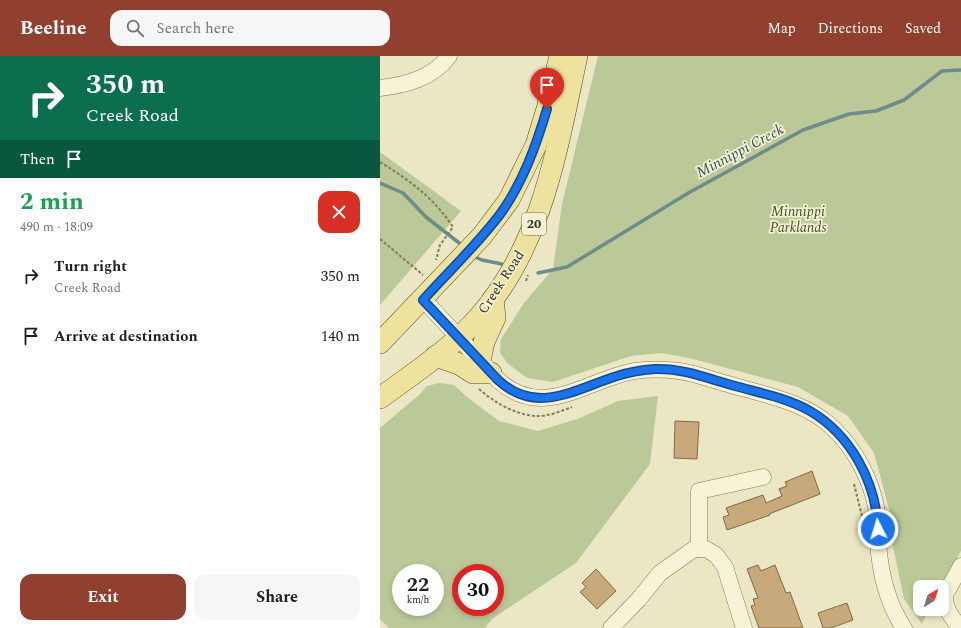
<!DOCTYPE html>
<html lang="en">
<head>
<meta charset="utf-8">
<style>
  body { margin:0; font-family:Spectral,serif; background:#f6f6f6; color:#202124; height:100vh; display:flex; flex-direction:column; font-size:15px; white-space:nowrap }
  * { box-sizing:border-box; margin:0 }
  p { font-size:13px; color:#757577 }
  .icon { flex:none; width:22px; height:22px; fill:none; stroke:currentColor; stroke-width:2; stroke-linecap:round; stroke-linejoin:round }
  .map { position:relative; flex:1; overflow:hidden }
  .panel { display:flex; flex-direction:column; background:#fff; width:380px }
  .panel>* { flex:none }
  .hud { background:#0b6e4f; color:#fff; overflow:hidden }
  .needle { width:26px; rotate:38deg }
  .tools { position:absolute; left:533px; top:524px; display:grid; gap:8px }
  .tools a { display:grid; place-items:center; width:36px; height:36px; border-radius:8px; background:#fff; box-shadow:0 2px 6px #0003; font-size:20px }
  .speed { position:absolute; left:12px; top:508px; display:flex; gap:8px; font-size:20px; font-weight:700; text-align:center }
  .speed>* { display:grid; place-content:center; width:52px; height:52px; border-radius:50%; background:#fff; box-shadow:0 2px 6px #0003; line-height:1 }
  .speed small { font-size:10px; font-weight:400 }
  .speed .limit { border:6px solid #d22; background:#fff; color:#111 }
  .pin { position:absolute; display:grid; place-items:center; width:34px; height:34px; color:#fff; margin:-41px -17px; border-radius:50% 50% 50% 0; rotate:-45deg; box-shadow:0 0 4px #0007 }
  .pin .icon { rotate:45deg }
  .me { position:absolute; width:44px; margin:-22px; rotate:355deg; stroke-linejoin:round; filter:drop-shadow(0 0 3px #0008) }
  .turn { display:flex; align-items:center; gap:14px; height:84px; padding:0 20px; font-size:18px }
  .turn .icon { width:52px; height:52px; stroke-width:2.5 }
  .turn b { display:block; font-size:28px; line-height:34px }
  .then { display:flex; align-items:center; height:38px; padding:0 20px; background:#0003; gap:8px; font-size:15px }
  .round { display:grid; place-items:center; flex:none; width:42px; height:42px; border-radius:12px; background:#f6f6f6 }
  .summary { display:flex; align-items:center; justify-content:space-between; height:68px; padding:0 20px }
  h1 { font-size:24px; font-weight:700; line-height:30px; color:#1e9e55 }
  .primary-button { display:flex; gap:8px; margin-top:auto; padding:8px 20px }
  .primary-button a { flex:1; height:46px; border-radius:12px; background:#91402f; color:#fff; font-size:16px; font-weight:700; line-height:46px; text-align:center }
  .primary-button a+a { background:#f6f6f6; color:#202124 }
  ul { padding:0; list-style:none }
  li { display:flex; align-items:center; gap:12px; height:60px; padding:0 20px }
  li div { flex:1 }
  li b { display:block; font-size:15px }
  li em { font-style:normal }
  header { display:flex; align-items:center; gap:24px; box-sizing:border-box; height:56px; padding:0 20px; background:#91402f; color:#fff }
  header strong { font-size:19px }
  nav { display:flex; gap:22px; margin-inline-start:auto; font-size:14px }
  .search { width:280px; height:36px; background:#f6f6f6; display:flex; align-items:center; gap:10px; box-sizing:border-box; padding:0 14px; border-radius:12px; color:#757577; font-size:15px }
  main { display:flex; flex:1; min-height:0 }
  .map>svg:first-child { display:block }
</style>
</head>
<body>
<header>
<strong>Beeline</strong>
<div class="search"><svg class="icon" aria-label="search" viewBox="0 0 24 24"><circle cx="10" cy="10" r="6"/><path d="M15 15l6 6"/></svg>Search here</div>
<nav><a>Map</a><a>Directions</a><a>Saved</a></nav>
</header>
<main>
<section class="panel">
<div class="hud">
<div class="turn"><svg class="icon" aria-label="right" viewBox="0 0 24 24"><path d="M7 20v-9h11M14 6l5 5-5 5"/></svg><div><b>350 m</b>Creek Road</div></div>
<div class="then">Then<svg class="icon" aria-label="arrive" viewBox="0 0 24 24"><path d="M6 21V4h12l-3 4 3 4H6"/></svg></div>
</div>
<div class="summary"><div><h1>2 min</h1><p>490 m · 18:09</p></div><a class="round" style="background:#d93025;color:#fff"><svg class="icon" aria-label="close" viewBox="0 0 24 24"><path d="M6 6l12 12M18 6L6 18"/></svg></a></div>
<ul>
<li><svg class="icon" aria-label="right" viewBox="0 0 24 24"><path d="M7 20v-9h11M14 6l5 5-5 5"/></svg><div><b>Turn right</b><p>Creek Road</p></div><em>350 m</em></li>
<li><svg class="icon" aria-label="arrive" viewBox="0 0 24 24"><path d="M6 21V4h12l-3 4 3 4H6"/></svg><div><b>Arrive at destination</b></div><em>140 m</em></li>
</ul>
<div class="primary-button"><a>Exit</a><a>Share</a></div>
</section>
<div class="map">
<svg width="581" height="572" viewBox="0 0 581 572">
  <rect width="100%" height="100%" fill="#ebe7c4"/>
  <g fill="#bbc998" fill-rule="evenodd">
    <polygon points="218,0 581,0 581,495 561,531 540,531 540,553 549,553 542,568 524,543 511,481 512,464 494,397 468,360 418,331 313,303 282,297 251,300 173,326 147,322 127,307 120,296 121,283 144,247 173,213 182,148"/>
    <polygon points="0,96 81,155 0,249"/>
    <path d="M59 327 74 329 87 341 119 365 158 375 200 362 238 345 278 340 270 408 196 507 112 563 105 572H9L0 563V372L40 338 47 330ZM21 517H55V551H21ZM81 517H115V551H81Z"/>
  </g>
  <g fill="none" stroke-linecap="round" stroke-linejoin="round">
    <g stroke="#6d8c8a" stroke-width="3.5">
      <polyline points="0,127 23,137 46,161 83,190"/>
      <polyline points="95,201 102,204 122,208"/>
      <polyline points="158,217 187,211 310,136 423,74 469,58 496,55 524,44 562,15 581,14"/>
    </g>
  </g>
  <g fill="#c8a97c" stroke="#836843">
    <polygon points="295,365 319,366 317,403 294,402"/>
    <polygon points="432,415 440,438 389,458 390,459 347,474 343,461 349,459 346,452 383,439 386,447 402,440 399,433 407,430 405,426"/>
    <polygon points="378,509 381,515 395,509 406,537 410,536 423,572 379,572 371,550 375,549 373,543 378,542 367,513"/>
    <polygon points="216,513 236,535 217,553 200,536 206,531 202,527"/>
    <polygon points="467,547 473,564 451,572 443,572 438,557"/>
  </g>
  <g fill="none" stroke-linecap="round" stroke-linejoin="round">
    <defs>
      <g id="minor">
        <path d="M0 32C26 29 53 22 69 0"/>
        <path d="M43 243 118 324C163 365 206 324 254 315 268 313 284 313 299 315 315 317 332 324 348 328 384 339 425 345 453 372 476 394 492 425 497 456 499 466 498 477 498 486 500 516 507 547 524 572"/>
        <polyline points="319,493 319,435 383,421"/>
        <polyline points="231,572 259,543 280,517 314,493 326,493 336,499 345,511 364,572"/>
        <path d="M581 572C572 562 564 553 565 539L581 510"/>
      </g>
      <g id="major">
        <polyline points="0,287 102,180 129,144 156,89 167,53 180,0"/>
        <polyline points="56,300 79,308 93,317 111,317"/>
        <polyline points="100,305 104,286 115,262 113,243"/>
        <path d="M0 342C34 317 71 293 99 261 163 188 177 92 197 0"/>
      </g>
    </defs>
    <use href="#minor" stroke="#85795b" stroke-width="17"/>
    <use href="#major" stroke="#53462f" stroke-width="22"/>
    <g stroke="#85795b" stroke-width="2" stroke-dasharray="3 2" stroke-linecap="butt">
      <path d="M0 106C29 124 54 142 73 171L60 189 56 204"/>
      <polyline points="0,183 43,219"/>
      <polyline points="146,225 148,219"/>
      <path d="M99 333C115 347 134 358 155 360 166 361 182 355 192 351"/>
      <polyline points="474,428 482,460 484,477"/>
    </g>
    <use href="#minor" stroke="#f7f3d7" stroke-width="16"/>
    <use href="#major" stroke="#ede29e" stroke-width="21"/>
  </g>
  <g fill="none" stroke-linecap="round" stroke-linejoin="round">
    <defs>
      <path id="route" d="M167 53C156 90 143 126 121 157 98 188 69 215 43 244L118 324C157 360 195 333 237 320 249 316 262 314 275 313 303 312 329 323 355 330 380 337 407 342 430 355 471 379 496 426 498 473"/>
    </defs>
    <use href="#route" stroke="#114b97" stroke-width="10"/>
    <use href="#route" stroke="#1a73e8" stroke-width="7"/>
  </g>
  <g text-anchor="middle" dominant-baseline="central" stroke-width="3.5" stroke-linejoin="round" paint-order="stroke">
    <rect fill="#f3f0d3" stroke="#6f6855" stroke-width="1" x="142" y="157" width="24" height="22" rx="3"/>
    <g font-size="13" font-weight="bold" fill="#362e1f">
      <text x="154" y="168">20</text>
    </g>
    <g font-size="14" font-style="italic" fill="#3f5126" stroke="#f3f0d3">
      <text x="418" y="155">Minnippi<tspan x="418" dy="16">Parklands</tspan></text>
    </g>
    <g font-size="14" fill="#362e1f" stroke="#f3f0d3">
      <text transform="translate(121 226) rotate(-57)">Creek Road</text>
    </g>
    <g font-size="15" font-style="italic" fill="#2f5055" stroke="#f3f0d3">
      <text transform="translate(360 95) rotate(-28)">Minnippi Creek</text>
    </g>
  </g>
</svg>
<div class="tools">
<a><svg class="needle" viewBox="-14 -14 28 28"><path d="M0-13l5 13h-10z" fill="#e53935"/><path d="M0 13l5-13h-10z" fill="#757577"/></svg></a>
</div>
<div class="speed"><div>22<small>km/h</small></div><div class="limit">30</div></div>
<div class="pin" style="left:167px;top:53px;background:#d93025"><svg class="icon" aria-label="arrive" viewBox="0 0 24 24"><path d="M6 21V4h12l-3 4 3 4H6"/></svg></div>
<svg class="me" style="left:498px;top:473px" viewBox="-20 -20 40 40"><circle r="17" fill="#1a73e8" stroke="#fff" stroke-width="3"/><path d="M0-11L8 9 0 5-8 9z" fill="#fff"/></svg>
</div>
</main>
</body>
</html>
